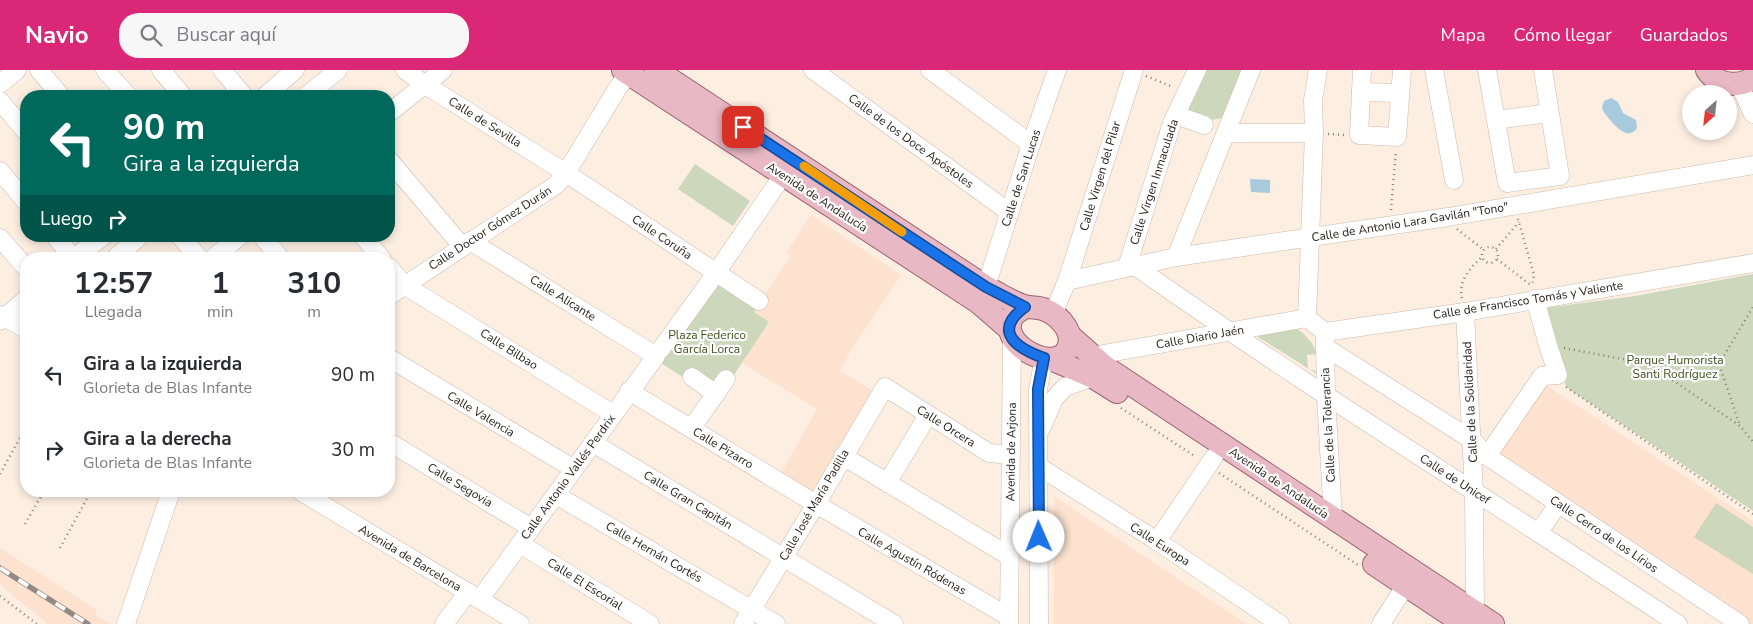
<!DOCTYPE html>
<html lang="es">
<head>
<meta charset="utf-8">
<style>
  body { margin:0; font-family:"Nunito Sans",sans-serif; background:#f7f7f7; color:#2b2b33; height:100vh; display:flex; flex-direction:column; font-size:19px; white-space:nowrap }
  * { box-sizing:border-box; margin:0 }
  p { font-size:16px; color:#7c7c81 }
  .icon { flex:none; width:28px; height:28px; fill:none; stroke:currentColor; stroke-width:2; stroke-linecap:round; stroke-linejoin:round }
  .map { position:relative; flex:1; overflow:hidden }
  .side { position:absolute; left:20px; top:182px; width:375px; height:245px; display:flex; flex-direction:column; background:#fff; border-radius:20px; box-shadow:0 2px 8px #0003 }
  .side>* { flex:none }
  .top-card { position:absolute; left:20px; top:20px; width:375px; height:152px; border-radius:20px; box-shadow:0 2px 8px #0003; background:#00695c; color:#fff; overflow:hidden }
  .needle { width:32px; rotate:207deg }
  .fabs { position:absolute; left:1682px; top:15px; display:grid; gap:10px }
  .fabs a { display:grid; place-items:center; width:55px; height:55px; border-radius:50%; background:#fff; box-shadow:0 2px 8px #0003; font-size:25px }
  .pin { position:absolute; display:grid; place-items:center; width:42px; height:42px; color:#fff; margin:-21px; border-radius:10px; box-shadow:0 2px 8px #0006 }
  .me { position:absolute; width:55px; margin:-28px; rotate:359deg; stroke-linejoin:round; filter:drop-shadow(0 0 4px #0008) }
  .turn { display:flex; align-items:center; gap:18px; height:105px; padding:0 20px; font-size:22px }
  .turn .icon { width:65px; height:65px; stroke-width:2.5 }
  .turn b { display:block; font-size:35px; line-height:42px }
  .then { display:flex; align-items:center; height:48px; padding:0 20px; background:#0003; gap:10px; font-size:19px }
  .eta { display:flex; justify-content:space-evenly; align-items:center; height:85px; text-align:center }
  .eta b { font-size:30px; font-weight:700; line-height:35px }
  ul { padding:0; list-style:none }
  li { display:flex; align-items:center; gap:15px; height:75px; padding:0 20px }
  li div { flex:1 }
  li b { display:block; font-size:19px }
  li em { font-style:normal }
  header { display:flex; align-items:center; gap:30px; box-sizing:border-box; height:70px; padding:0 25px; background:#db2777; color:#fff }
  header strong { font-size:24px }
  nav { display:flex; gap:28px; margin-inline-start:auto; font-size:18px }
  .search { width:350px; height:45px; background:#f7f7f7; display:flex; align-items:center; gap:12px; box-sizing:border-box; padding:0 18px; border-radius:20px; color:#7c7c81; font-size:19px }
  .map>svg:first-child { display:block }
</style>
</head>
<body>
<header>
<strong>Navio</strong>
<div class="search"><svg class="icon" aria-label="search" viewBox="0 0 24 24"><circle cx="10" cy="10" r="6"/><path d="M15 15l6 6"/></svg>Buscar aquí</div>
<nav><a>Mapa</a><a>Cómo llegar</a><a>Guardados</a></nav>
</header>
<div class="map">
<svg width="1753" height="554" viewBox="0 0 1753 554">
  <rect width="100%" height="100%" fill="#fdeee2"/>
  <g fill="#fce2cf">
    <polygon points="811,145 901,205 850,282 840,301 873,321 850,358 814,424 780,405 817,339 742,293 769,252 754,242 790,186 786,183"/>
    <polygon points="1544,314 1753,451 1753,554 1748,554 1497,384"/>
    <polygon points="1054,426 1092,452 1247,554 1054,554"/>
    <polygon points="0,478 95,539 97,546 110,554 48,554 0,515"/>
  </g>
  <g fill="#cdd7bb">
    <polygon points="1201,0 1244,0 1223,48 1205,51 1182,42"/>
    <polygon points="695,94 750,131 733,156 678,119"/>
    <polygon points="704,204 756,238 754,242 769,252 718,329 659,292 654,274"/>
    <polygon points="1753,204 1753,441 1566,317 1545,238 1635,226"/>
    <path d="M1297 259C1307 265 1313 273 1317 284L1307 285 1308 298 1311 300 1317 301V304L1258 267 1259 265Z"/>
    <polygon points="1716,433 1753,457 1753,504 1694,467"/>
  </g>
  <g fill="#a7cbdc">
    <path d="M1611 28 1618 32 1623 43 1636 50 1637 58C1627 74 1610 50 1603 41L1602 37 1604 31Z"/>
    <polygon points="1250,109 1270,110 1270,123 1251,122"/>
  </g>
  <g fill="none" stroke-linecap="round" stroke-linejoin="round">
    <defs>
      <g id="minor">
        <polyline points="39,0 61,26"/>
        <polyline points="105,0 128,26"/>
        <polyline points="161,0 183,26"/>
        <polyline points="222,0 244,26"/>
        <polyline points="405,0 424,14 566,103 759,231"/>
        <polyline points="813,0 1009,142"/>
        <polyline points="930,0 1031,74"/>
        <polyline points="1362,0 1359,65 1397,67 1402,0"/>
        <polyline points="1434,0 1454,110"/>
        <polyline points="1487,0 1507,113 1560,106 1543,0"/>
        <polyline points="0,14 17,0"/>
        <polyline points="1739,14 1753,44"/>
        <polyline points="1361,22 1400,23"/>
        <polyline points="265,26 295,0"/>
        <polyline points="306,26 338,0"/>
        <polyline points="0,31 26,62"/>
        <polyline points="389,43 443,0"/>
        <polyline points="1176,45 1204,55"/>
        <polyline points="1496,50 1549,43"/>
        <polyline points="1226,63 1314,63"/>
        <polyline points="389,90 462,176"/>
        <polyline points="0,101 26,132"/>
        <polyline points="55,166 73,188"/>
        <polyline points="180,166 200,189"/>
        <polyline points="262,166 281,189"/>
        <polyline points="363,166 382,189"/>
        <polyline points="0,168 26,198"/>
        <polyline points="470,171 656,286 480,529"/>
        <polyline points="1176,187 1251,0"/>
        <polyline points="72,189 104,166"/>
        <polyline points="114,189 140,166"/>
        <polyline points="212,189 240,166"/>
        <path d="M1135 196C1312 321 1497 434 1678 554"/>
        <polyline points="389,197 404,215 613,344"/>
        <polyline points="1127,197 1172,53 1197,0"/>
        <polyline points="1067,211 1176,187 1448,147 1753,95"/>
        <polyline points="986,217 1031,74 1057,0"/>
        <polyline points="389,226 556,115 566,103 619,16 632,0"/>
        <polyline points="1465,242 1474,422 1475,542"/>
        <polyline points="1053,244 1067,211 1134,0"/>
        <polyline points="0,245 26,259"/>
        <polyline points="1307,248 1325,262 1465,242 1753,193"/>
        <polyline points="1307,248 1314,63 1313,30 1318,0"/>
        <polyline points="0,251 26,229"/>
        <polyline points="1325,269 1326,326 1333,448"/>
        <polyline points="1325,277 1472,370 1487,386 1740,554"/>
        <polyline points="661,279 716,203 783,105"/>
        <polyline points="1092,286 1307,248"/>
        <polyline points="389,288 574,399"/>
        <polyline points="692,307 716,324"/>
        <polyline points="629,321 816,434 1009,547"/>
        <polyline points="691,359 726,309"/>
        <polyline points="1041,359 1054,329 1065,317 1093,307"/>
        <polyline points="389,372 531,458"/>
        <polyline points="593,373 894,554"/>
        <polyline points="843,386 1009,486"/>
        <polyline points="1487,386 1542,306 1558,305 1548,275 1535,229"/>
        <polyline points="1038,396 1157,471 1280,554"/>
        <polyline points="887,413 928,345"/>
        <polyline points="300,421 520,554"/>
        <polyline points="556,425 776,554"/>
        <polyline points="1539,462 1558,434"/>
        <polyline points="1157,471 1214,387"/>
        <polyline points="520,474 650,554"/>
        <polyline points="126,554 171,421"/>
        <polyline points="444,554 468,522"/>
        <polyline points="743,554 816,434 885,317 989,383 1011,385"/>
        <polyline points="1009,554 1012,270"/>
        <polyline points="1039,554 1038,319 1044,288"/>
        <polyline points="1381,554 1406,515"/>
      </g>
      <g id="major">
        <polyline points="623,0 978,232 1008,258"/>
        <path d="M656 0 986 217C998 223 1011 232 1024 236 1030 238 1037 237 1043 239 1060 245 1079 266 1065 283 1050 301 996 273 1013 246 1015 243 1021 240 1025 237"/>
        <path d="M1707 0C1717 15 1738 18 1753 8"/>
        <polyline points="1070,266 1105,297 1493,554"/>
        <polyline points="1053,290 1093,307 1117,322"/>
        <polyline points="1374,494 1464,554"/>
      </g>
    </defs>
    <use href="#minor" stroke="#ccbaac" stroke-width="19"/>
    <use href="#major" stroke="#9b636f" stroke-width="24"/>
    <g stroke="#8b8078" stroke-width="2.5" stroke-dasharray="1 4" stroke-linecap="butt">
      <polyline points="1146,6 1173,17"/>
      <polyline points="1328,64 1345,65"/>
      <polyline points="1391,140 1396,81"/>
      <polyline points="1518,149 1534,205 1532,215"/>
      <polyline points="1457,159 1484,180"/>
      <circle cx="1490" cy="185" r="8"/>
      <polyline points="1496,179 1519,152"/>
      <polyline points="1497,189 1532,216"/>
      <path d="M1462 228C1458 211 1470 198 1482 187"/>
      <polyline points="1564,278 1649,294 1740,356 1753,372"/>
      <polyline points="1650,294 1719,294 1740,356"/>
      <polyline points="1719,294 1753,237"/>
      <polyline points="1566,317 1753,444"/>
      <polyline points="1121,338 1196,387"/>
      <polyline points="1219,403 1358,495"/>
      <polyline points="0,404 26,357"/>
      <polyline points="25,454 44,421"/>
      <polyline points="60,478 91,421"/>
      <polyline points="0,526 37,554"/>
    </g>
    <use href="#minor" stroke="#fff" stroke-width="18"/>
    <use href="#major" stroke="#e9b8c5" stroke-width="22"/>
    <defs>
      <polyline id="rail" points="0,498 88,554"/>
    </defs>
    <use href="#rail" stroke="#958a81" stroke-width="5.5"/>
    <use href="#rail" stroke="#fefefe" stroke-width="4" stroke-dasharray="11" stroke-linecap="butt"/>
  </g>
  <g fill="none" stroke-linecap="round" stroke-linejoin="round">
    <defs>
      <path id="route" d="M743 57 960 200 986 217 1025 237C992 261 1016 278 1044 288L1038 319 1039 467"/>
    </defs>
    <use href="#route" stroke="#114b97" stroke-width="12"/>
    <use href="#route" stroke="#1a73e8" stroke-width="9"/>
    <polyline stroke="#f59e0b" stroke-width="9" points="804,96 902,162"/>
  </g>
  <g text-anchor="middle" dominant-baseline="central" stroke-width="4.5" stroke-linejoin="round" paint-order="stroke">
    <g font-size="12" fill="#231c17" stroke="#fefefe">
      <text transform="translate(485 52) rotate(32)">Calle de Sevilla</text>
      <text transform="translate(911 71) rotate(36)">Calle de los Doce Apóstoles</text>
      <text transform="translate(1100 106) rotate(-73)">Calle Virgen del Pilar</text>
      <text transform="translate(1021 108) rotate(-72)">Calle de San Lucas</text>
      <text transform="translate(1154 112) rotate(-72)">Calle Virgen Inmaculada</text>
      <text transform="translate(817 127) rotate(33)">Avenida de Andalucía</text>
      <text transform="translate(1410 152) rotate(-9)">Calle de Antonio Lara Gavilán "Tono"</text>
      <text transform="translate(490 158) rotate(-33)">Calle Doctor Gómez Durán</text>
      <text transform="translate(662 167) rotate(34)">Calle Coruña</text>
      <text transform="translate(563 228) rotate(32)">Calle Alicante</text>
      <text transform="translate(1528 230) rotate(-9)">Calle de Francisco Tomás y Valiente</text>
      <text transform="translate(1200 267) rotate(-10)">Calle Diario Jaén</text>
      <text transform="translate(509 279) rotate(32)">Calle Bilbao</text>
      <text transform="translate(1470 332) rotate(-93)">Calle de la Solidaridad</text>
      <text transform="translate(481 344) rotate(31)">Calle Valencia</text>
      <text transform="translate(1328 355) rotate(-93)">Calle de la Tolerancia</text>
      <text transform="translate(946 356) rotate(32)">Calle Orcera</text>
      <text transform="translate(723 378) rotate(31)">Calle Pizarro</text>
      <text transform="translate(1011 382) rotate(-89)">Avenida de Arjona</text>
      <text transform="translate(568 407) rotate(-54)">Calle Antonio Vallés Perdrix</text>
      <text transform="translate(1455 409) rotate(33)">Calle de Unicef</text>
      <text transform="translate(1279 413) rotate(34)">Avenida de Andalucía</text>
      <text transform="translate(460 415) rotate(31)">Calle Segovia</text>
      <text transform="translate(688 430) rotate(31)">Calle Gran Capitán</text>
      <text transform="translate(814 435) rotate(-60)">Calle José María Padilla</text>
      <text transform="translate(1604 464) rotate(34)">Calle Cerro de los Lírios</text>
      <text transform="translate(1160 474) rotate(33)">Calle Europa</text>
      <text transform="translate(654 482) rotate(30)">Calle Hernán Cortés</text>
      <text transform="translate(410 488) rotate(31)">Avenida de Barcelona</text>
      <text transform="translate(912 491) rotate(30)">Calle Agustín Ródenas</text>
      <text transform="translate(585 514) rotate(32)">Calle El Escorial</text>
    </g>
    <g font-size="12" fill="#42511f" stroke="#fefefe">
      <text x="707" y="265">Plaza Federico<tspan x="707" dy="14">García Lorca</tspan></text>
      <text x="1675" y="290">Parque Humorista<tspan x="1675" dy="14">Santi Rodríguez</tspan></text>
    </g>
  </g>
</svg>
<div class="fabs">
<a><svg class="needle" viewBox="-14 -14 28 28"><path d="M0-13l5 13h-10z" fill="#e53935"/><path d="M0 13l5-13h-10z" fill="#7c7c81"/></svg></a>
</div>
<div class="pin" style="left:743px;top:57px;background:#d93025"><svg class="icon" aria-label="arrive" viewBox="0 0 24 24"><path d="M6 21V4h12l-3 4 3 4H6"/></svg></div>
<svg class="me" style="left:1039px;top:467px" viewBox="-20 -20 40 40"><circle r="19" fill="#fff"/><path d="M0-13L10 11 0 6-10 11z" fill="#1a73e8"/></svg>
<div class="top-card">
<div class="turn"><svg class="icon" aria-label="left" viewBox="0 0 24 24"><path d="M17 20v-9H6M10 6l-5 5 5 5"/></svg><div><b>90 m</b>Gira a la izquierda</div></div>
<div class="then">Luego<svg class="icon" aria-label="right" viewBox="0 0 24 24"><path d="M7 20v-9h11M14 6l5 5-5 5"/></svg></div>
</div>
<section class="side">
<div class="eta">
<div><b>12:57</b><p>Llegada</p></div>
<div><b>1</b><p>min</p></div>
<div><b>310</b><p>m</p></div>
</div>
<ul>
<li><svg class="icon" aria-label="left" viewBox="0 0 24 24"><path d="M17 20v-9H6M10 6l-5 5 5 5"/></svg><div><b>Gira a la izquierda</b><p>Glorieta de Blas Infante</p></div><em>90 m</em></li>
<li><svg class="icon" aria-label="right" viewBox="0 0 24 24"><path d="M7 20v-9h11M14 6l5 5-5 5"/></svg><div><b>Gira a la derecha</b><p>Glorieta de Blas Infante</p></div><em>30 m</em></li>
</ul>
</section>
</div>
</body>
</html>
